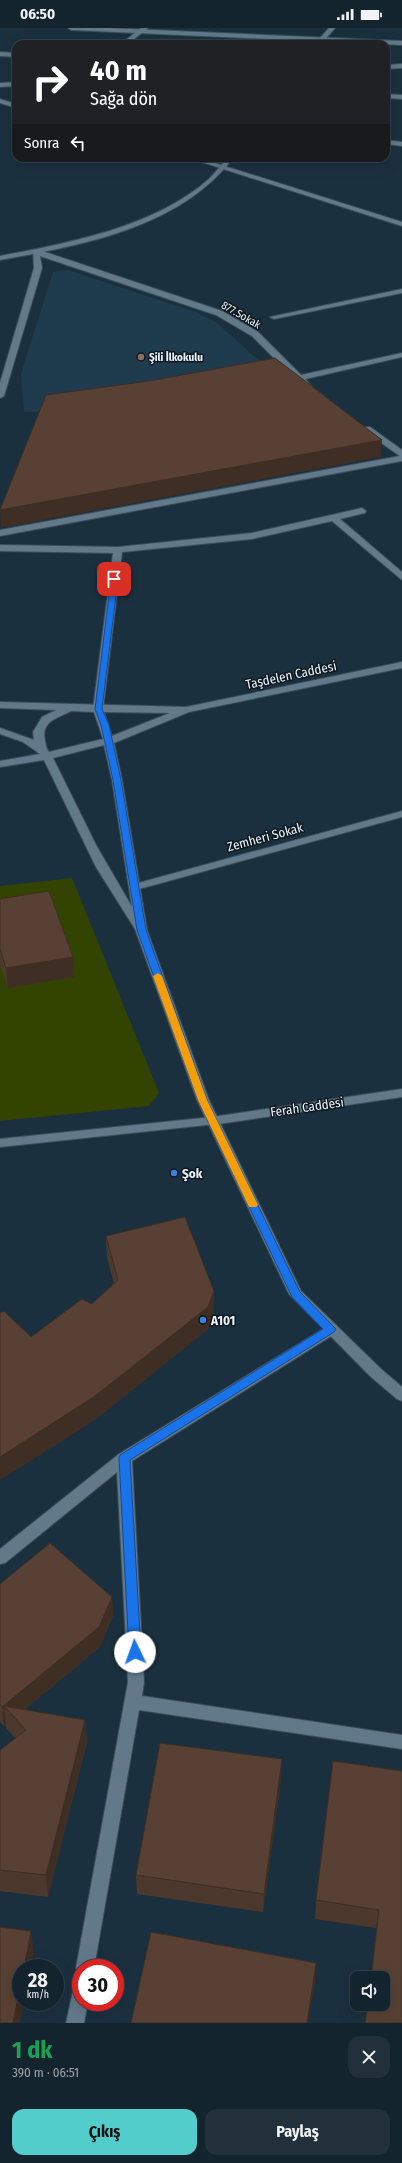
<!DOCTYPE html>
<html lang="tr">
<head>
<meta charset="utf-8">
<style>
  body { margin:0; font-family:"Fira Sans Condensed",sans-serif; background:#21303b; color:#f1f3f6; height:100vh; display:flex; flex-direction:column; font-size:15px; white-space:nowrap }
  * { box-sizing:border-box; margin:0 }
  p { font-size:13px; color:#9da4aa }
  .icon { flex:none; width:22px; height:22px; fill:none; stroke:currentColor; stroke-width:2; stroke-linecap:round; stroke-linejoin:round }
  .map { position:relative; height:1995px; overflow:hidden }
  .side { display:flex; flex-direction:column; background:#14242f; flex:1 }
  .side>* { flex:none }
  .guide { position:absolute; left:12px; top:12px; width:378px; height:122px; border-radius:12px; box-shadow:0 4px 16px #0002,0 0 0 1px #33414b; background:#202124; color:#fff; overflow:hidden }
  .tools { position:absolute; left:350px; top:1943px; display:grid; gap:8px }
  .tools a { display:grid; place-items:center; width:40px; height:40px; border-radius:8px; background:#14242f; box-shadow:0 4px 16px #0002,0 0 0 1px #33414b; font-size:20px }
  .speed { position:absolute; left:12px; top:1931px; display:flex; gap:8px; font-size:20px; font-weight:700; text-align:center }
  .speed>* { display:grid; place-content:center; width:52px; height:52px; border-radius:50%; background:#14242f; box-shadow:0 4px 16px #0002,0 0 0 1px #33414b; line-height:1 }
  .speed small { font-size:10px; font-weight:400 }
  .speed .limit { border:6px solid #d22; background:#fff; color:#111 }
  .pin { position:absolute; display:grid; place-items:center; width:34px; height:34px; color:#fff; margin:-17px; border-radius:8px; box-shadow:0 2px 6px #0006 }
  .me { position:absolute; width:44px; margin:-22px; rotate:357deg; stroke-linejoin:round; filter:drop-shadow(0 0 3px #0008) }
  .turn { display:flex; align-items:center; gap:14px; height:84px; padding:0 12px; font-size:18px }
  .turn .icon { width:52px; height:52px; stroke-width:2.5 }
  .turn b { display:block; font-size:28px; line-height:34px }
  .then { display:flex; align-items:center; height:38px; padding:0 12px; background:#0003; gap:8px; font-size:15px }
  .round { display:grid; place-items:center; flex:none; width:42px; height:42px; border-radius:12px; background:#21303b }
  .overview { display:flex; align-items:center; justify-content:space-between; height:68px; padding:0 12px }
  h1 { font-size:24px; font-weight:700; line-height:30px; color:#1e9e55 }
  .action { display:flex; gap:8px; margin-top:auto; padding:8px 12px }
  .action a { flex:1; height:46px; border-radius:12px; background:#52cdcc; color:#111; font-size:16px; font-weight:700; line-height:46px; text-align:center }
  .action a+a { background:#21303b; color:#f1f3f6 }
  .status { display:flex; justify-content:space-between; align-items:center; height:28px; padding:0 20px; background:#14242f; direction:ltr }
  .status svg { height:11px; fill:currentColor }
  .map>svg:first-child { display:block }
</style>
</head>
<body>
<div class="status"><b>06:50</b><svg viewBox="0 0 49 12"><path d="M0 12V9h3v3zM5 12V6h3v6zM10 12V3h3v9zM15 12V0h3v12zM26 1h20v11H26zM47 4h2v5h-2z"/></svg></div>
<div class="map">
<svg width="402" height="1995" viewBox="0 0 402 1995">
  <rect width="100%" height="100%" fill="#1b303f"/>
  <polygon fill="#1f3b4e" points="67,242 196,284 217,295 274,346 46,383 24,384 21,345 53,244"/>
  <polygon fill="#340" points="72,850 159,1065 149,1078 0,1093 0,858"/>
  <g fill="none" stroke-linecap="round" stroke-linejoin="round">
    <defs>
      <g id="minor">
        <polygon points="68,0 109,0 402,13 402,17 71,2"/>
        <polygon points="0,24 16,25 16,29 0,28"/>
        <polygon points="402,36 402,40 386,41 386,37"/>
        <polygon points="386,112 402,114 402,118 386,116"/>
        <polygon points="33,222 39,222 222,283 258,304 301,347 402,325 402,329 305,351 312,359 305,361 252,308 216,287 40,228 42,240 4,368 0,370 0,355 34,240"/>
        <polygon points="402,261 402,265 274,291 270,289"/>
        <polygon points="364,399 370,399 402,422 402,433 0,508 0,502 400,428 364,403"/>
        <polygon points="362,480 366,483 365,485 340,491 402,544 402,552 332,493 252,511 122,524 103,681 98,684 93,681 113,525 0,523 0,517 118,519 252,505"/>
        <polygon points="402,783 402,789 139,861 131,861 129,859 131,857"/>
        <polygon points="212,1089 218,1093 216,1096 0,1119 0,1111"/>
        <polygon points="331,1296 336,1297 338,1301 336,1305 132,1433 144,1654 142,1668 402,1707 402,1721 139,1682 94,1940 81,1940 81,1947 76,1940 128,1654 117,1444 5,1535 0,1536 0,1521 119,1426"/>
        <polygon points="81,1951 81,1974 88,1974 84,1995 66,1995 75,1954"/>
      </g>
      <g id="tertiary">
        <polygon points="141,0 148,0 128,16 121,16"/>
        <polygon points="329,0 335,0 321,16 315,16"/>
        <polygon points="16,54 16,58 0,59 0,55"/>
        <polygon points="386,66 402,67 402,71 386,70"/>
        <path d="M227 130H233C180 200 82 217 0 232V228C69 215 155 199 209 151 215 145 221 137 227 130Z"/>
        <polygon points="402,1061 402,1069 212,1097 206,1093 212,1089"/>
      </g>
      <g id="secondary">
        <polygon points="0,71 16,76 16,80 0,75"/>
        <polygon points="189,130 199,130 402,194 402,198"/>
        <path d="M402 634V640L189 684 114 715 122 752 147 902 209 1072 301 1263 380 1340 402 1359V1373L397 1371 370 1348 289 1266 197 1072 135 901 96 839 44 732 0 739V733L40 726 23 714 0 706V700L34 712 33 704 42 689 56 682 0 680V674L186 679ZM71 683 94 684 103 711 49 724C46 720 46 718 45 713 41 693 56 691 71 683ZM104 684 170 685 112 708ZM104 717 112 752 132 879 96 817 53 730Z"/>
      </g>
    </defs>
    <use href="#minor" stroke="#3b4d59" stroke-width="2"/>
    <use href="#tertiary" stroke="#3b4d59" stroke-width="2"/>
    <use href="#secondary" stroke="#3b4d59" stroke-width="2"/>
    <use href="#minor" fill="#62798a" fill-rule="evenodd"/>
    <use href="#tertiary" fill="#62798a" fill-rule="evenodd"/>
    <use href="#secondary" fill="#62798a" fill-rule="evenodd"/>
  </g>
  <g fill="#4c382d">
    <polygon points="0,871 73,929 74,949 8,960 0,936"/>
    <polygon points="106,1208 214,1263 214,1285 208,1301 96,1391 0,1452 0,1285 31,1309 92,1276 114,1255 107,1230"/>
    <polygon points="0,1556 112,1569 113,1588 100,1619 24,1682 85,1692 87,1714 48,1869 0,1863 0,1722 16,1711 6,1700 6,1697 4,1698 0,1694"/>
    <polygon points="402,1743 376,1900 315,1891 316,1872"/>
    <polygon points="281,1751 263,1884 137,1866 136,1847"/>
  </g>
  <g fill="#3e2e24">
    <polygon points="382,412 381,429 1,500 0,482"/>
    <polygon points="73,929 74,949 8,960 6,940"/>
    <polygon points="214,1263 214,1285 208,1301 96,1391 0,1452 0,1429"/>
    <polygon points="112,1569 113,1588 100,1619 14,1690 4,1678 6,1697 4,1698 2,1679"/>
    <polygon points="85,1692 87,1714 48,1869 46,1847"/>
    <polygon points="282,1731 281,1751 263,1884 264,1866"/>
    <polygon points="31,1903 34,1924 31,1940 24,1940"/>
    <polygon points="316,1935 315,1954 308,1995 307,1995"/>
    <polygon points="21,1956 21,1974 24,1974 20,1995 13,1995"/>
  </g>
  <g fill="#584134" stroke="#3e2e24">
    <polygon points="275,330 382,412 0,482 46,367 149,353"/>
    <polygon points="49,863 73,929 6,940 0,921 0,871"/>
    <polygon points="185,1189 214,1263 208,1279 95,1368 0,1429 0,1285 4,1283 31,1309 82,1271 92,1276 118,1252 106,1208"/>
    <polygon points="50,1515 112,1569 99,1599 2,1679 0,1676 0,1556"/>
    <polygon points="4,1678 85,1692 46,1847 0,1842 0,1722 26,1702"/>
    <polygon points="160,1715 282,1731 264,1866 136,1847"/>
    <polygon points="333,1733 402,1743 402,1995 365,1995 368,1976 383,1976 383,1950 371,1950 379,1882 316,1872"/>
    <polygon points="0,1899 31,1903 24,1940 21,1940 21,1956 13,1995 0,1995"/>
    <polygon points="151,1904 316,1935 307,1995 131,1995"/>
  </g>
  <polygon fill="#1a73e8" stroke="#114b97" points="114,549 118,551 102,681 109,697 121,752 146,902 207,1072 217,1093 300,1264 336,1301 334,1304 130,1432 141,1624 139,1628 135,1629 131,1628 129,1624 119,1430 120,1427 323,1301 292,1269 208,1093 198,1072 137,902 113,752 101,697 95,681 111,551"/>
  <polygon fill="#f59e0b" points="158,945 162,948 207,1072 258,1177 256,1179 249,1179 248,1177 198,1072 153,948"/>
  <circle fill="#8d6e63" stroke="#0e171e" stroke-width="1.5" cx="141" cy="329" r="4"/>
  <g fill="#3f7fe0" stroke="#0e171e" stroke-width="1.5">
    <circle cx="174" cy="1145" r="4"/>
    <circle cx="203" cy="1292" r="4"/>
  </g>
  <g text-anchor="middle" dominant-baseline="central" stroke-width="3" stroke-linejoin="round" paint-order="stroke">
    <g font-size="11" fill="#e8f5ff" stroke="#0e171e">
      <text transform="translate(241 287) rotate(30)">877.Sokak</text>
    </g>
    <g font-size="11" font-weight="bold" fill="#e8f5ff" stroke="#0e171e" text-anchor="start">
      <text x="149" y="329">Şili İlkokulu</text>
    </g>
    <g font-size="13" fill="#e8f5ff" stroke="#0e171e">
      <text transform="translate(291 647) rotate(-12)">Taşdelen Caddesi</text>
      <text transform="translate(265 809) rotate(-15)">Zemheri Sokak</text>
      <text transform="translate(307 1079) rotate(-8)">Ferah Caddesi</text>
    </g>
    <g font-size="13" font-weight="bold" fill="#e8f5ff" stroke="#0e171e" text-anchor="start">
      <text x="182" y="1145">Şok</text>
      <text x="211" y="1292">A101</text>
    </g>
  </g>
</svg>
<div class="tools">
<a><svg class="icon" aria-label="sound" viewBox="0 0 24 24"><path d="M4 9h4l5-4v14l-5-4H4zM17 9q2 3 0 6"/></svg></a>
</div>
<div class="speed"><div>28<small>km/h</small></div><div class="limit">30</div></div>
<div class="pin" style="left:114px;top:551px;background:#d93025"><svg class="icon" aria-label="arrive" viewBox="0 0 24 24"><path d="M6 21V4h12l-3 4 3 4H6"/></svg></div>
<svg class="me" style="left:135px;top:1624px" viewBox="-20 -20 40 40"><circle r="19" fill="#fff"/><path d="M0-13L10 11 0 6-10 11z" fill="#1a73e8"/></svg>
<div class="guide">
<div class="turn"><svg class="icon" aria-label="right" viewBox="0 0 24 24"><path d="M7 20v-9h11M14 6l5 5-5 5"/></svg><div><b>40 m</b>Sağa dön</div></div>
<div class="then">Sonra<svg class="icon" aria-label="left" viewBox="0 0 24 24"><path d="M17 20v-9H6M10 6l-5 5 5 5"/></svg></div>
</div>
</div>
<section class="side">
<div class="overview"><div><h1>1 dk</h1><p>390 m · 06:51</p></div><a class="round"><svg class="icon" aria-label="close" viewBox="0 0 24 24"><path d="M6 6l12 12M18 6L6 18"/></svg></a></div>
<div class="action"><a>Çıkış</a><a>Paylaş</a></div>
</section>
</body>
</html>
